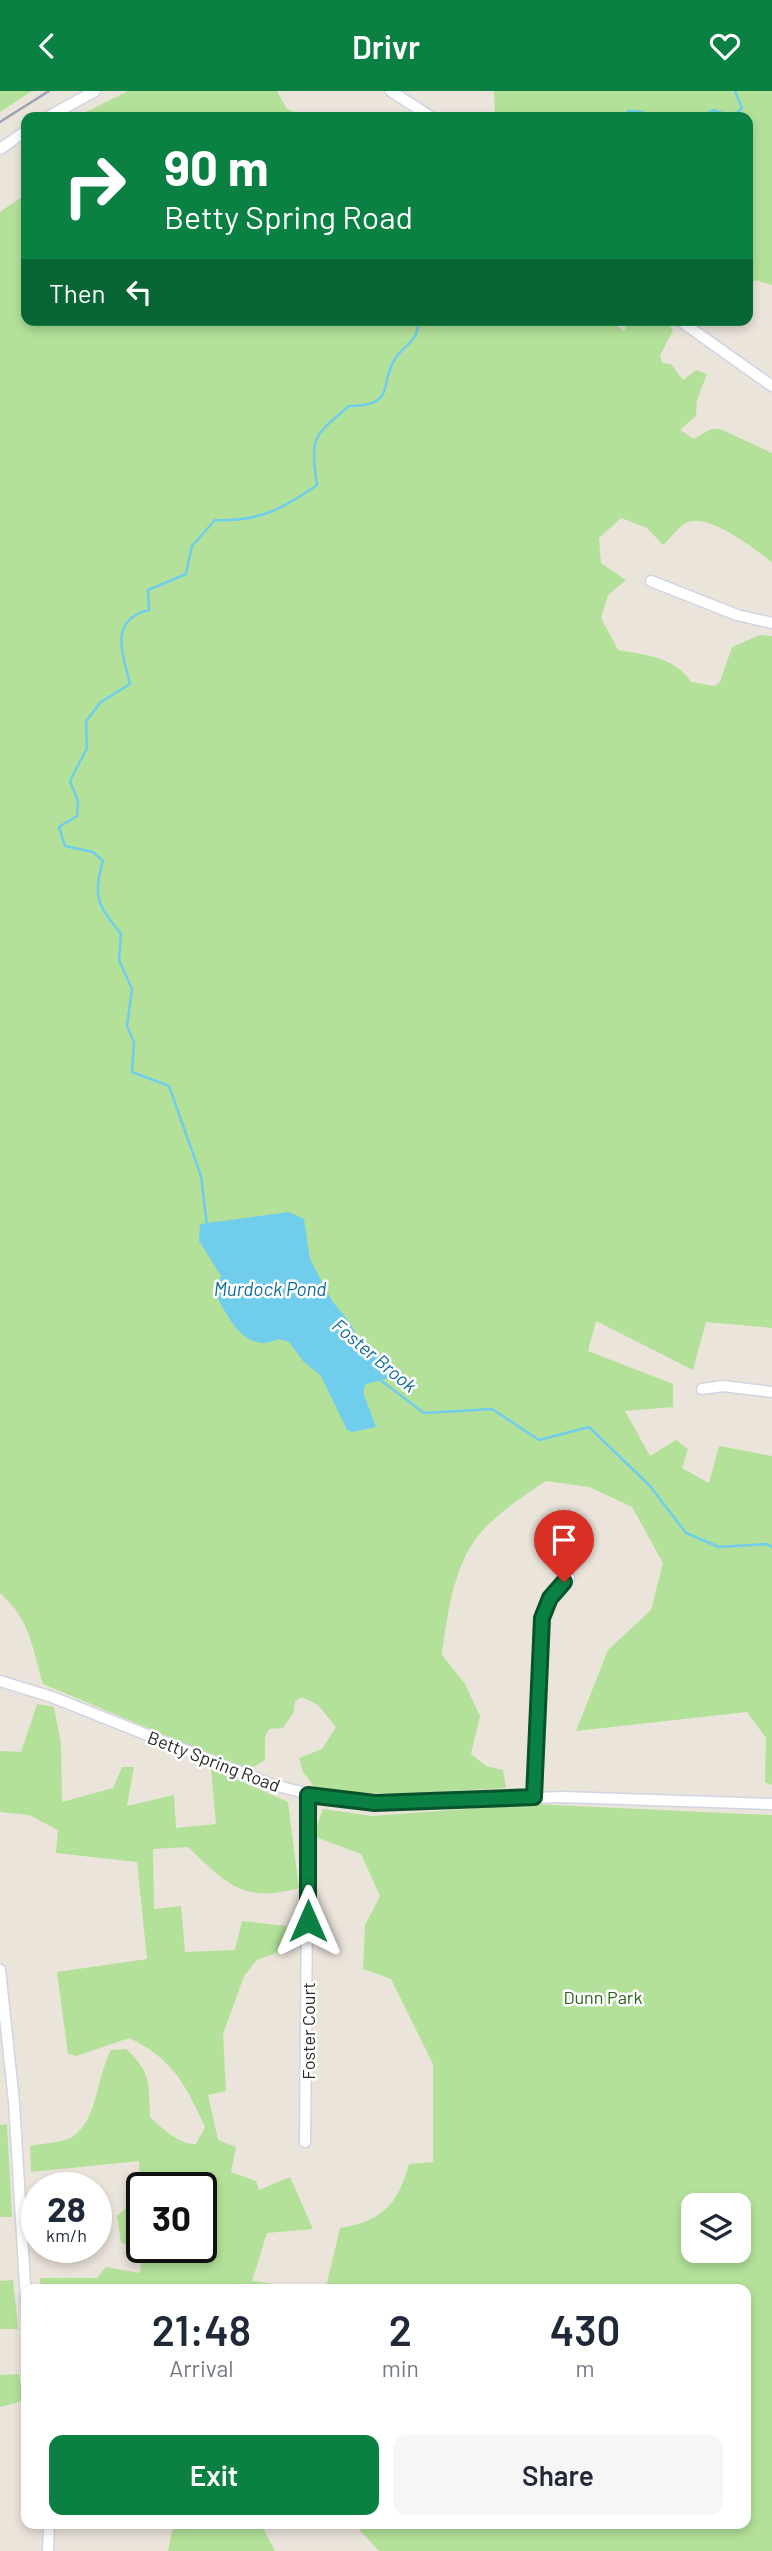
<!DOCTYPE html>
<html lang="en">
<head>
<meta charset="utf-8">
<style>
  body { margin:0; font-family:Barlow,sans-serif; background:#f6f6f7; color:#1f2937; height:100vh; display:flex; flex-direction:column; font-size:26px; white-space:nowrap }
  * { box-sizing:border-box; margin:0 }
  p { font-size:23px; color:#747a83 }
  .icon { flex:none; width:38px; height:38px; fill:none; stroke:currentColor; stroke-width:2; stroke-linecap:round; stroke-linejoin:round }
  .map { position:relative; flex:1; overflow:hidden }
  .sheet { position:absolute; left:21px; top:2193px; width:730px; height:245px; display:flex; flex-direction:column; background:#fff; border-radius:14px; box-shadow:0 4px 10px #0003 }
  .sheet>* { flex:none }
  .banner { position:absolute; left:21px; top:21px; width:732px; height:214px; border-radius:14px; box-shadow:0 4px 10px #0003; background:#0b8043; color:#fff; overflow:hidden }
  .buttons { position:absolute; left:681px; top:2102px; display:grid; gap:14px }
  .buttons a { display:grid; place-items:center; width:70px; height:70px; border-radius:14px; background:#fff; box-shadow:0 4px 10px #0003; font-size:35px }
  .speed { position:absolute; left:21px; top:2081px; display:flex; gap:14px; font-size:35px; font-weight:700; text-align:center }
  .speed>* { display:grid; place-content:center; width:91px; height:91px; border-radius:50%; background:#fff; box-shadow:0 4px 10px #0003; line-height:1 }
  .speed small { font-size:18px; font-weight:400 }
  .speed .limit { border:4px solid #111; border-radius:10px; background:#fff; color:#111 }
  .pin { position:absolute; display:grid; place-items:center; width:60px; height:60px; color:#fff; margin:-72px -30px; border-radius:50% 50% 50% 0; rotate:-45deg; box-shadow:0 0 7px #0007 }
  .pin .icon { rotate:45deg }
  .me { position:absolute; width:77px; margin:-38px; rotate:0deg; stroke-linejoin:round; filter:drop-shadow(0 0 5px #0008) }
  .turn { display:flex; align-items:center; gap:24px; height:147px; padding:0 28px; font-size:32px }
  .turn .icon { width:91px; height:91px; stroke-width:2.5 }
  .turn b { display:block; font-size:49px; line-height:60px }
  .then { display:flex; align-items:center; height:66px; padding:0 28px; background:#0003; gap:14px; font-size:26px }
  .eta { display:flex; justify-content:space-evenly; align-items:center; height:119px; text-align:center }
  .eta b { font-size:42px; font-weight:600; line-height:49px }
  .cta { display:flex; gap:14px; margin-top:auto; padding:14px 28px }
  .cta a { flex:1; height:80px; border-radius:14px; background:#0b8043; color:#fff; font-size:28px; font-weight:600; line-height:80px; text-align:center }
  .cta a+a { background:#f6f6f7; color:#1f2937 }
  header { display:flex; justify-content:space-between; align-items:center; height:91px; padding:0 28px; background:#0b8043; color:#fff; font-size:32px; font-weight:600 }
  .map>svg:first-child { display:block }
</style>
</head>
<body>
<header><svg class="icon" aria-label="back" viewBox="0 0 24 24"><path d="M15 5l-7 7 7 7"/></svg>Drivr<svg class="icon" aria-label="heart" viewBox="0 0 24 24"><path d="M12 20l-8-8c-3-5 5-10 8-4 3-6 11-1 8 4z"/></svg></header>
<div class="map">
<svg width="772" height="2460" viewBox="0 0 772 2460">
  <rect width="100%" height="100%" fill="#ebe4db"/>
  <g fill="#b3e199" fill-rule="evenodd">
    <polygon points="0,0 32,0 0,21"/>
    <polygon points="128,0 277,0 286,17 302,26 76,26"/>
    <polygon points="494,0 772,0 772,194 755,189 747,199 747,26 495,26"/>
    <path d="M26 103V229H609L624 240 630 229H665L673 239 660 265 662 272 671 273 683 289 696 279 707 283 697 309 696 325 680 339 694 348 711 338H720L772 362V471C756 459 707 420 686 432 678 436 670 448 663 454L647 437 621 427 599 447 601 472 626 489 608 504 601 527 618 559C646 564 675 566 691 591L714 595 720 591 732 556 760 544 772 545V1237L706 1231 693 1279 596 1230 588 1260 673 1293V1316L625 1320 650 1365 676 1349 688 1358 682 1377 709 1392 719 1355 772 1365V1694L765 1691 766 1647 747 1621 576 1640 608 1559 651 1519 663 1472 632 1416 589 1396 546 1390C521 1407 493 1424 475 1449 452 1482 447 1526 442 1564L465 1593 480 1625 471 1663 486 1675 503 1679 506 1697 414 1702H319L303 1681 299 1667 322 1658 336 1636 318 1614 302 1606 295 1610 294 1621 283 1637 269 1638 265 1646V1669L248 1679 43 1593C32 1556 31 1530 0 1502V121Z"/>
    <path d="M37 1613 54 1616 61 1653 62 1711 113 1697 122 1676H134L127 1715 174 1704 176 1737 216 1733 211 1677 288 1711 299 1797C242 1813 225 1791 188 1756L153 1758 154 1818 181 1815 185 1861 235 1859 242 1830 286 1835 292 1856 257 1869 244 1885 223 1943 226 2000 208 2004 218 2049 236 2056 231 2081 256 2090 259 2099 290 2086 313 2138 267 2142 252 2190 307 2198 327 2192 340 2137C383 2130 397 2114 409 2073L433 2071V1973L391 1888 363 1878 365 1834 380 1805 361 1763 313 1745 323 1718 372 1725 532 1713 772 1724V2460H379L354 2433 746 2432V2198H40V2187H97L106 2176 140 2182 143 2156H201V2096H142V2156L121 2152 117 2125 140 2105 139 2070 31 2081 30 2055C42 2052 63 2052 72 2046 98 2029 96 1987 111 1959L126 1958C151 1980 149 1994 150 2026 162 2037 179 2054 196 2053L205 2036C186 1994 172 1967 129 1947L76 1965 68 1963 57 1881 147 1868 137 1771 56 1762 58 1739 29 1724 0 1721V1660L21 1661ZM693 2114H738V2160H693Z"/>
    <polygon points="7,2033 12,2126 0,2126 0,2034"/>
    <polygon points="13,2189 18,2238 0,2238 0,2190"/>
    <polygon points="19,2283 23,2310 0,2316 0,2284"/>
    <polygon points="181,2433 270,2433 264,2439 275,2460 168,2460 172,2440"/>
  </g>
  <path fill="#70cdeb" d="M289 1121 304 1128 310 1168 332 1210 351 1233 358 1249 387 1270 398 1285 366 1293 363 1301 376 1336 352 1341 347 1339 321 1285 303 1270 289 1251 278 1248C246 1264 228 1227 215 1202L221 1185 199 1150 200 1133Z"/>
  <g fill="none" stroke-linecap="round" stroke-linejoin="round">
    <g stroke="#70cdeb" stroke-width="2.5">
      <polyline points="565,26 575,26"/>
      <polyline points="622,26 629,20 642,21 648,26"/>
      <polyline points="700,26 714,19 733,26 742,17 735,0"/>
      <path d="M207 1134 201 1085 169 995 132 981 134 951 127 935 132 898 119 869 121 843C98 814 92 806 103 770L93 761 65 755 59 736 77 725 78 710 70 690 87 657 86 630 101 611 130 593C123 562 108 529 149 519L148 499 186 483 192 455 215 429C258 431 283 418 317 394 310 345 313 346 349 315 399 315 377 291 397 265 408 251 419 250 418 229"/>
      <polyline points="379,1288 424,1322 492,1318 539,1349 589,1336 650,1395 686,1442 719,1456 767,1453 772,1456"/>
    </g>
    <defs>
      <g id="minor">
        <polyline points="391,0 431,26"/>
        <polyline points="48,26 95,0"/>
        <polyline points="0,58 26,40"/>
        <polyline points="679,229 772,295"/>
        <polyline points="651,490 737,524 772,532"/>
        <polyline points="702,1298 723,1295 772,1301"/>
        <polyline points="0,1590 52,1606 270,1693 321,1706 375,1712 562,1706 772,1713"/>
        <polyline points="534,1706 542,1527 550,1507 569,1487"/>
        <polyline points="0,1879 14,2011 26,2210"/>
        <polyline points="305,2051 308,1704"/>
        <polyline points="48,2460 49,2432"/>
      </g>
    </defs>
    <use href="#minor" stroke="#d1d4e2" stroke-width="13"/>
    <use href="#minor" stroke="#fff" stroke-width="10"/>
    <polyline stroke="#9ea2b3" stroke-width="2.5" points="0,31 49,0"/>
  </g>
  <g fill="none" stroke-linecap="round" stroke-linejoin="round">
    <defs>
      <polyline id="route" points="308,1830 308,1704 375,1712 534,1706 542,1527 550,1507 564,1491"/>
    </defs>
    <use href="#route" stroke="#07532c" stroke-width="18"/>
    <use href="#route" stroke="#0b8043" stroke-width="12"/>
  </g>
  <g text-anchor="middle" dominant-baseline="central" stroke-width="5" stroke-linejoin="round" paint-order="stroke">
    <g font-size="18" fill="#292929" stroke="#fff">
      <text transform="translate(214 1670) rotate(21)">Betty Spring Road</text>
      <text transform="translate(308 1940) rotate(-90)">Foster Court</text>
    </g>
    <g font-size="18" fill="#2c641b" stroke="#fff">
      <text x="603" y="1906">Dunn Park</text>
    </g>
    <g font-size="19" font-style="italic" fill="#106b96" stroke="#fff">
      <text x="270" y="1197">Murdock Pond</text>
      <text transform="translate(375 1264) rotate(40)">Foster Brook</text>
    </g>
  </g>
</svg>
<div class="buttons">
<a><svg class="icon" aria-label="layers" viewBox="0 0 24 24"><path d="M12 4l9 5-9 5-9-5zM3 14l9 5 9-5"/></svg></a>
</div>
<div class="speed"><div>28<small>km/h</small></div><div class="limit">30</div></div>
<div class="pin" style="left:564px;top:1491px;background:#d93025"><svg class="icon" aria-label="arrive" viewBox="0 0 24 24"><path d="M6 21V4h12l-3 4 3 4H6"/></svg></div>
<svg class="me" style="left:308px;top:1830px" viewBox="-20 -20 40 40"><path d="M0-17L14 15 0 8-14 15z" fill="#0b8043" stroke="#fff" stroke-width="4"/></svg>
<div class="banner">
<div class="turn"><svg class="icon" aria-label="right" viewBox="0 0 24 24"><path d="M7 20v-9h11M14 6l5 5-5 5"/></svg><div><b>90 m</b>Betty Spring Road</div></div>
<div class="then">Then<svg class="icon" aria-label="left" viewBox="0 0 24 24"><path d="M17 20v-9H6M10 6l-5 5 5 5"/></svg></div>
</div>
<section class="sheet">
<div class="eta">
<div><b>21:48</b><p>Arrival</p></div>
<div><b>2</b><p>min</p></div>
<div><b>430</b><p>m</p></div>
</div>
<div class="cta"><a>Exit</a><a>Share</a></div>
</section>
</div>
</body>
</html>
